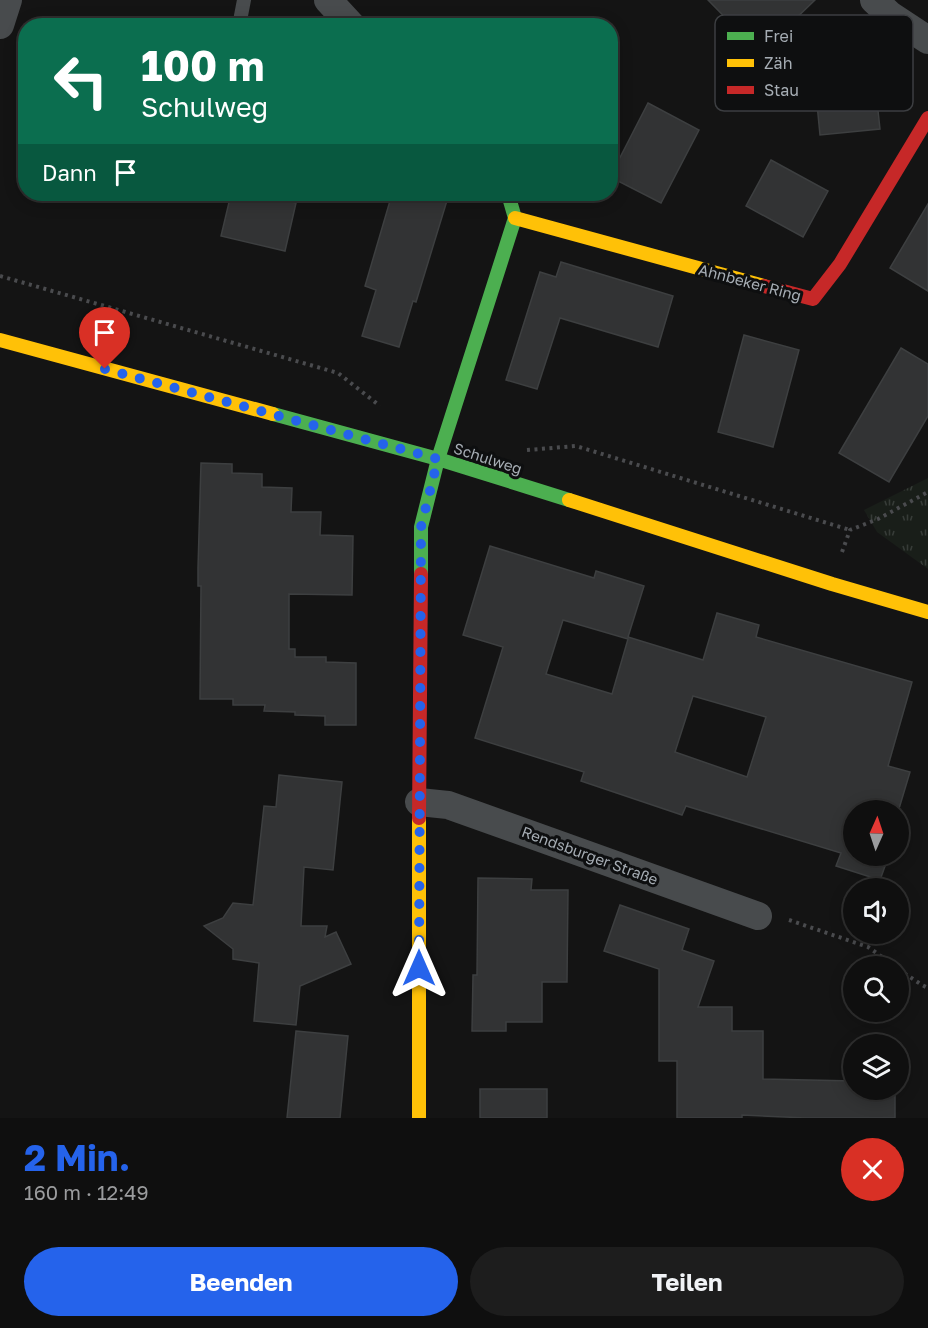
<!DOCTYPE html>
<html lang="de">
<head>
<meta charset="utf-8">
<style>
  body { margin:0; font-family:"Golos Text",sans-serif; background:#1d1d1d; color:#f1f3f6; height:100vh; display:flex; flex-direction:column; font-size:22px; white-space:nowrap }
  * { box-sizing:border-box; margin:0 }
  p { font-size:20px; color:#9b9c9e }
  .icon { flex:none; width:33px; height:33px; fill:none; stroke:currentColor; stroke-width:2; stroke-linecap:round; stroke-linejoin:round }
  .map { position:relative; height:1118px; overflow:hidden }
  .panel { display:flex; flex-direction:column; background:#0f0f0f; flex:1 }
  .panel>* { flex:none }
  .hud { position:absolute; left:18px; top:18px; width:600px; height:183px; border-radius:24px; box-shadow:0 3px 15px #0003,0 0 0 2px #2f2f2f; background:#0b6e4f; color:#fff; overflow:hidden }
  .needle { width:39px; rotate:3deg }
  .buttons { position:absolute; left:843px; top:800px; display:grid; gap:12px }
  .buttons a { display:grid; place-items:center; width:66px; height:66px; border-radius:50%; background:#0f0f0f; box-shadow:0 3px 15px #0003,0 0 0 2px #2f2f2f; font-size:30px }
  .pin { position:absolute; display:grid; place-items:center; width:51px; height:51px; color:#fff; margin:-62px -26px; border-radius:50% 50% 50% 0; rotate:-45deg; box-shadow:0 0 6px #0007 }
  .pin .icon { rotate:45deg }
  .me { position:absolute; width:66px; margin:-33px; rotate:0deg; stroke-linejoin:round; filter:drop-shadow(0 0 4px #0008) }
  .turn { display:flex; align-items:center; gap:21px; height:126px; padding:0 24px; font-size:27px }
  .turn .icon { width:78px; height:78px; stroke-width:2.5 }
  .turn b { display:block; font-size:42px; line-height:51px }
  .then { display:flex; align-items:center; height:57px; padding:0 24px; background:#0003; gap:12px; font-size:22px }
  .round { display:grid; place-items:center; flex:none; width:63px; height:63px; border-radius:32px; background:#1d1d1d }
  .headline { display:flex; align-items:center; justify-content:space-between; height:102px; padding:0 24px }
  h1 { font-size:36px; font-weight:700; line-height:45px; color:#2563eb }
  .cta { display:flex; gap:12px; margin-top:auto; padding:12px 24px }
  .cta a { flex:1; height:69px; border-radius:36px; background:#2563eb; color:#fff; font-size:24px; font-weight:700; line-height:69px; text-align:center }
  .cta a+a { background:#1d1d1d; color:#f1f3f6 }
  .map>svg:first-child { display:block }
</style>
</head>
<body>
<div class="map">
<svg width="928" height="1118" viewBox="0 0 928 1118">
  <defs>
    <pattern id="park-tufts" width="24" height="20" patternUnits="userSpaceOnUse" patternTransform="scale(1.5)"><rect width="24" height="20" fill="#191e19"/><path d="M3 7l-1-3M5 7V3M7 7l1-3M15 17l-1-3M17 17v-4M19 17l1-3" fill="none" stroke="#373c38"/></pattern>
  </defs>
  <rect width="100%" height="100%" fill="#141414"/>
  <polygon fill="url(#park-tufts)" points="928,478 928,569 877,532 864,510"/>
  <g fill="#323334" stroke="#3d3f40" stroke-width="1.5" fill-rule="evenodd">
    <polygon points="708,0 815,0 760,53"/>
    <polygon points="871,46 880,129 820,135 812,52"/>
    <polygon points="648,103 699,130 661,203 610,177"/>
    <polygon points="771,160 828,191 803,237 746,206"/>
    <polygon points="231,194 256,194 296,203 285,251 221,236"/>
    <polygon points="392,194 449,194 416,302 413,301 399,347 362,336 376,290 365,286"/>
    <polygon points="928,204 928,291 890,268"/>
    <polygon points="561,262 673,296 658,347 560,318 537,389 506,380 540,272 556,277"/>
    <polygon points="744,335 799,350 773,447 718,432"/>
    <polygon points="901,348 928,364 928,416 889,482 839,453"/>
    <polygon points="201,463 232,464 232,473 262,474 262,487 292,488 291,512 321,512 320,535 353,536 352,595 289,594 289,649 295,649 295,657 326,657 326,662 356,663 356,725 325,725 325,716 295,715 295,712 264,711 265,705 233,705 233,699 200,699 201,586 198,586 198,568"/>
    <path d="M490 546 594 578 596 571 644 586 628 637 703 660 717 613 759 625 756 637 912 682 888 766 910 772 898 812V810H854V855H889L880 880 836 866 841 853 686 806 682 815 581 781 584 772 475 738 503 647 463 635ZM563 620 628 639 612 694 546 674ZM693 696 766 717 747 777 675 752Z"/>
    <polygon points="279,775 342,782 333,870 304,867 301,926 327,926 325,937 336,932 351,964 300,986 296,1025 254,1021 259,963 233,959 233,949 204,926 223,918 233,903 253,905 264,806 276,807"/>
    <polygon points="478,878 532,879 531,890 568,890 567,982 542,982 542,1022 506,1022 506,1031 472,1031 473,975 477,975"/>
    <polygon points="620,905 689,929 682,950 714,961 698,1007 732,1007 732,1031 763,1031 763,1079 854,1081 852,1089 895,1089 895,1118 806,1118 742,1115 742,1118 677,1118 677,1061 659,1061 659,969 604,951"/>
    <polygon points="296,1031 348,1036 340,1118 287,1118"/>
    <rect x="480" y="1089" width="67" height="29"/>
  </g>
  <g fill="none" stroke-linecap="round" stroke-linejoin="round">
    <g stroke="#4a4b4e" stroke-width="4" stroke-dasharray="3 4.5" stroke-linecap="butt">
      <polyline points="0,276 338,373 380,406"/>
      <polyline points="527,450 576,446 850,530"/>
      <polyline points="842,552 850,530 878,519 928,492"/>
      <polyline points="789,920 868,947 895,966"/>
      <polyline points="898,969 922,985 928,988"/>
    </g>
    <polyline stroke="#484b4d" stroke-width="14" points="239,26 244,0"/>
    <g stroke="#484b4d" stroke-width="28">
      <polyline points="328,0 352,26"/>
      <polyline points="874,0 890,15 928,40"/>
      <polyline points="0,25 8,0"/>
      <polyline points="419,802 448,805 758,916"/>
    </g>
    <g stroke="#4caf50" stroke-width="14">
      <polyline points="273,414 438,459 569,500"/>
      <polyline points="421,574 421,527 438,459 515,218 508,194"/>
    </g>
    <g stroke="#ffc107" stroke-width="14">
      <polyline points="515,218 764,286"/>
      <polyline points="0,340 273,414"/>
      <polyline points="569,500 832,584 928,612"/>
      <polyline points="419,818 419,1118"/>
    </g>
    <g stroke="#c62828" stroke-width="14">
      <polyline points="764,286 813,299 840,264 928,118"/>
      <polyline points="419,818 421,574"/>
    </g>
  </g>
  <g fill="none" stroke-linecap="round" stroke-linejoin="round">
    <polyline stroke="#2563eb" stroke-width="10" stroke-dasharray="0 18" points="105,369 438,459 421,527 419,968"/>
  </g>
  <g text-anchor="middle" dominant-baseline="central" stroke-width="6" stroke-linejoin="round" paint-order="stroke">
    <g font-size="15" fill="#a6adb4" stroke="#0e0f10">
      <text transform="translate(750 282) rotate(15)">Ahnbeker Ring</text>
      <text transform="translate(488 458) rotate(18)">Schulweg</text>
      <text transform="translate(590 855) rotate(20)">Rendsburger Straße</text>
    </g>
  </g>
  <rect x="715" y="15" width="198" height="96" rx="9" fill="#0e0f10" stroke="#3c3e41" stroke-width="1.5"/>
  <rect x="727" y="32" width="27" height="8" fill="#4caf50"/>
  <rect x="727" y="59" width="27" height="8" fill="#ffc107"/>
  <rect x="727" y="86" width="27" height="8" fill="#c62828"/>
  <g font-size="16" fill="#a6adb4">
    <text x="764" y="42">Frei</text>
    <text x="764" y="69">Zäh</text>
    <text x="764" y="96">Stau</text>
  </g>
</svg>
<div class="buttons">
<a><svg class="needle" viewBox="-14 -14 28 28"><path d="M0-13l5 13h-10z" fill="#e53935"/><path d="M0 13l5-13h-10z" fill="#9b9c9e"/></svg></a>
<a><svg class="icon" aria-label="sound" viewBox="0 0 24 24"><path d="M4 9h4l5-4v14l-5-4H4zM17 9q2 3 0 6"/></svg></a>
<a><svg class="icon" aria-label="search" viewBox="0 0 24 24"><circle cx="10" cy="10" r="6"/><path d="M15 15l6 6"/></svg></a>
<a><svg class="icon" aria-label="layers" viewBox="0 0 24 24"><path d="M12 4l9 5-9 5-9-5zM3 14l9 5 9-5"/></svg></a>
</div>
<div class="pin" style="left:105px;top:369px;background:#d93025"><svg class="icon" aria-label="arrive" viewBox="0 0 24 24"><path d="M6 21V4h12l-3 4 3 4H6"/></svg></div>
<svg class="me" style="left:419px;top:968px" viewBox="-20 -20 40 40"><path d="M0-17L14 15 0 8-14 15z" fill="#2563eb" stroke="#fff" stroke-width="4"/></svg>
<div class="hud">
<div class="turn"><svg class="icon" aria-label="left" viewBox="0 0 24 24"><path d="M17 20v-9H6M10 6l-5 5 5 5"/></svg><div><b>100 m</b>Schulweg</div></div>
<div class="then">Dann<svg class="icon" aria-label="arrive" viewBox="0 0 24 24"><path d="M6 21V4h12l-3 4 3 4H6"/></svg></div>
</div>
</div>
<section class="panel">
<div class="headline"><div><h1>2 Min.</h1><p>160 m · 12:49</p></div><a class="round" style="background:#d93025;color:#fff"><svg class="icon" aria-label="close" viewBox="0 0 24 24"><path d="M6 6l12 12M18 6L6 18"/></svg></a></div>
<div class="cta"><a>Beenden</a><a>Teilen</a></div>
</section>
</body>
</html>
